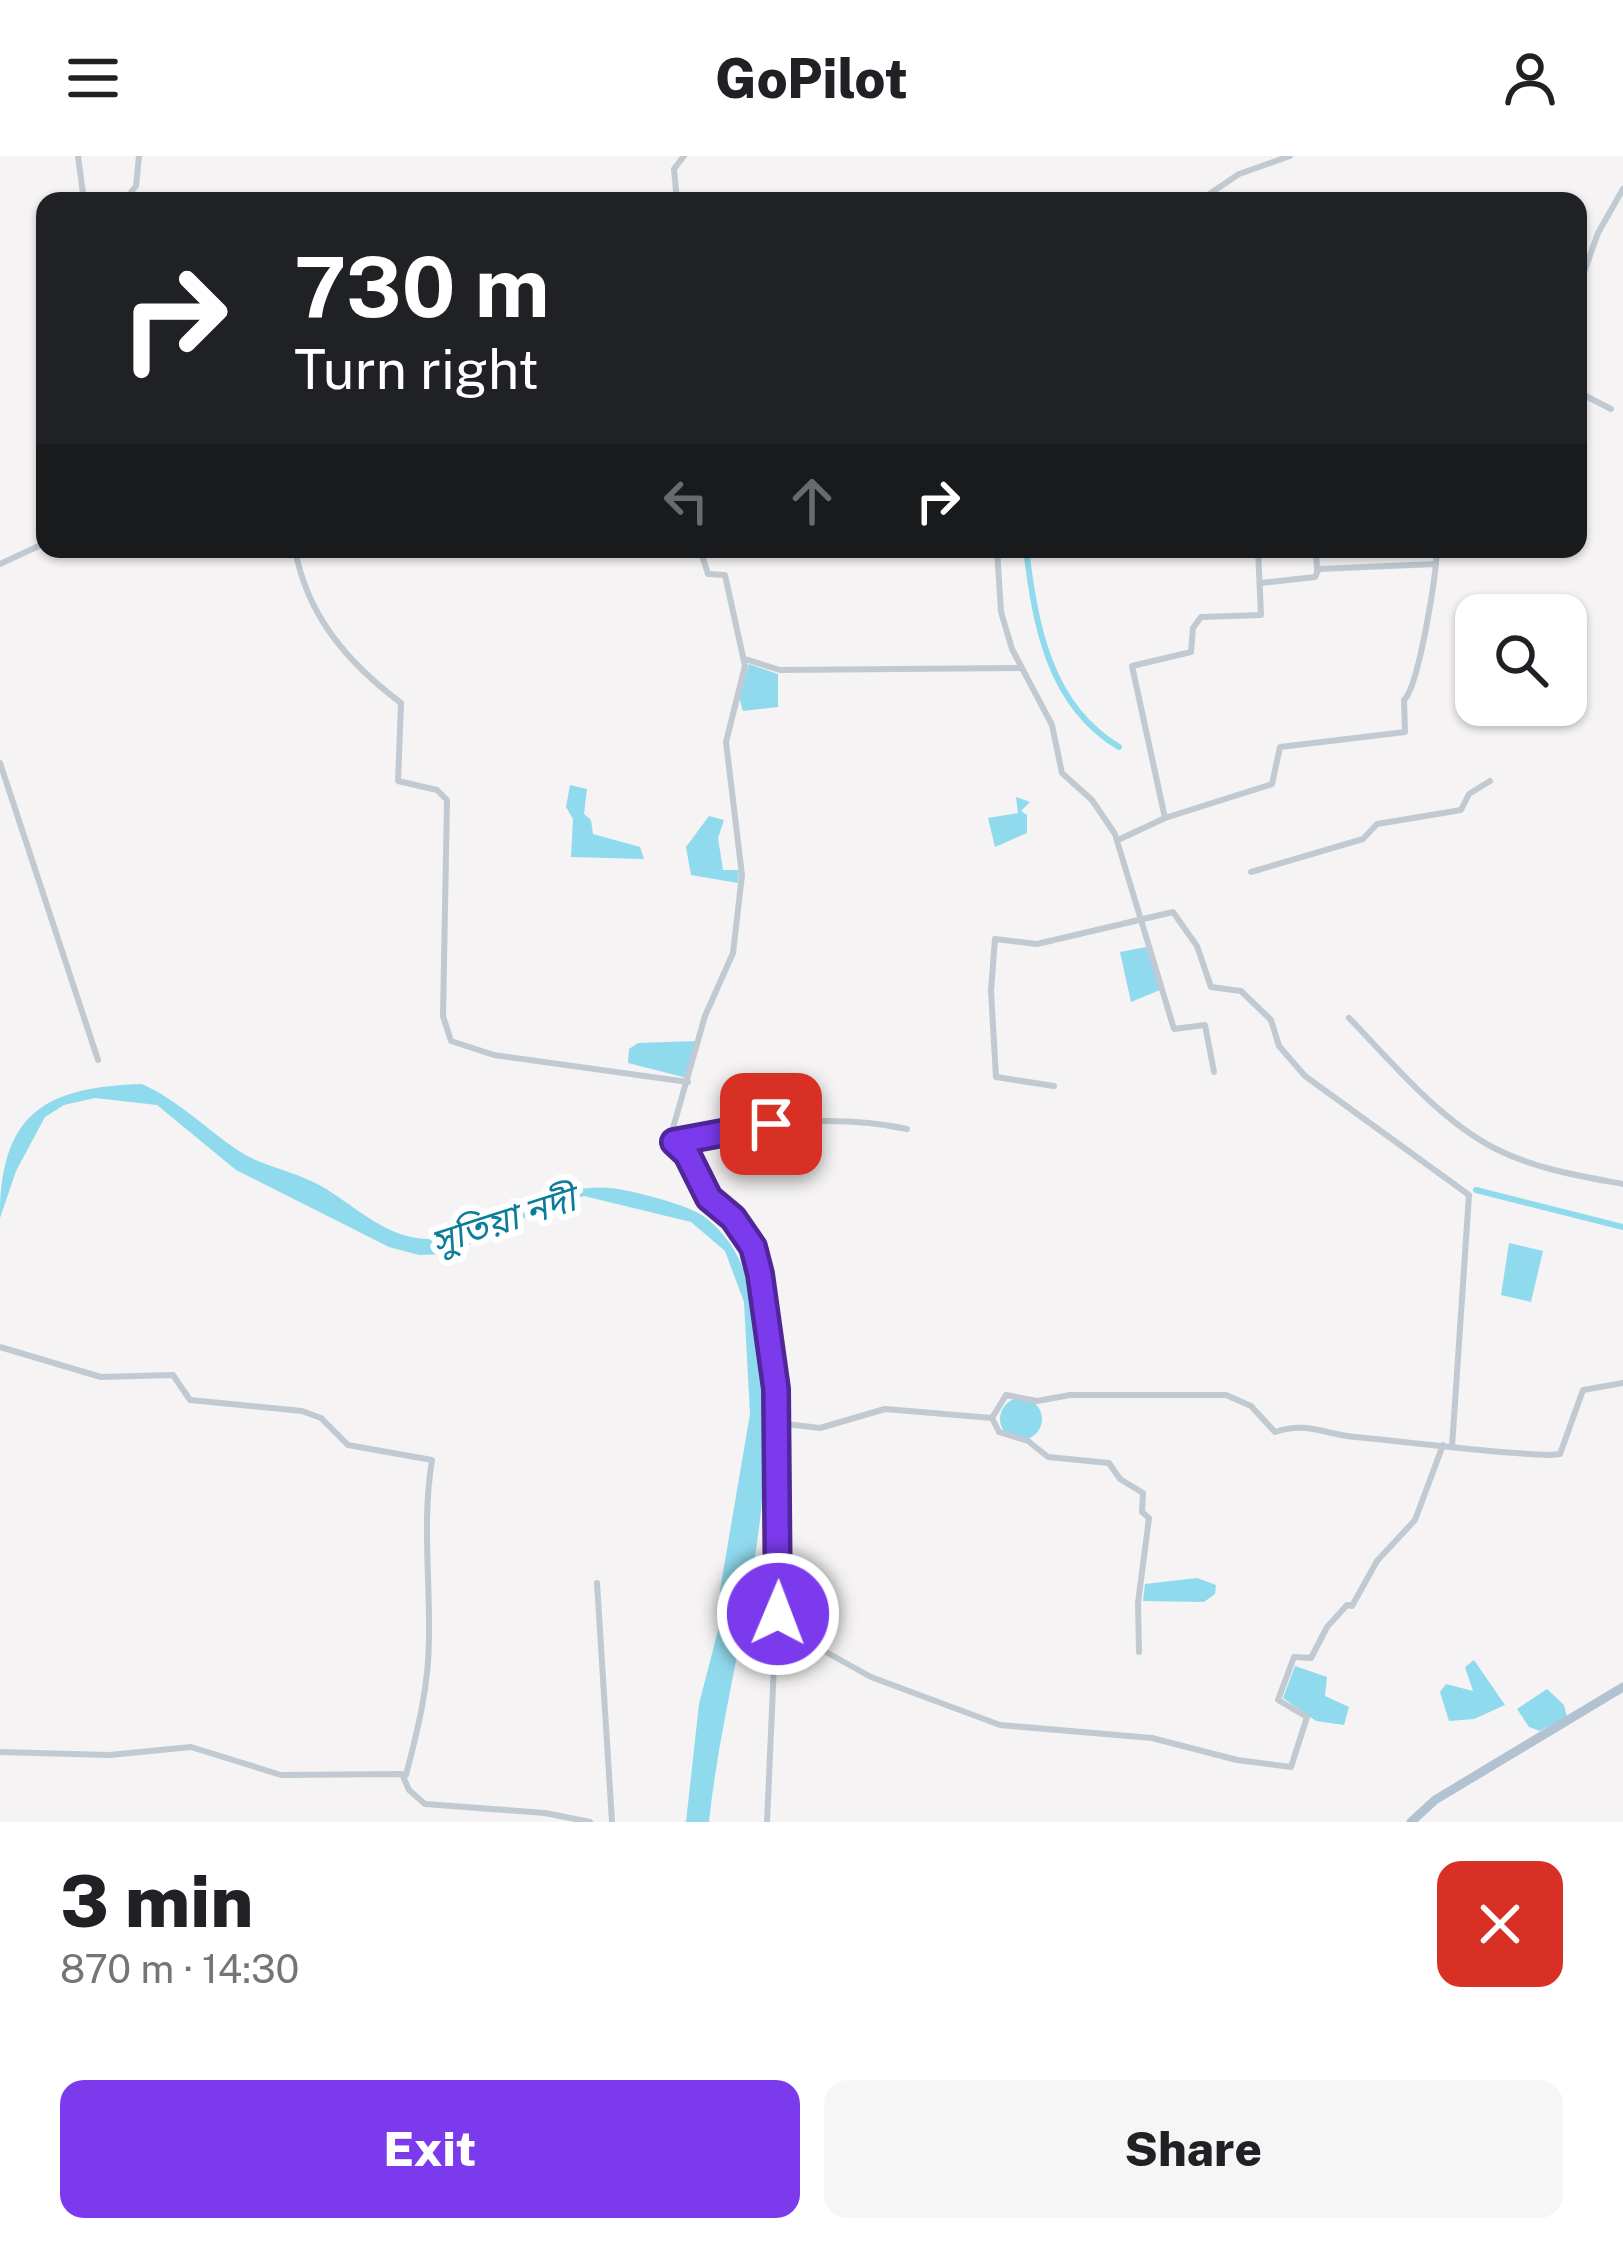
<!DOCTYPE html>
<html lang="en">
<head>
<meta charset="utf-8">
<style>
  body { margin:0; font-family:"Public Sans","Noto Sans Bengali",sans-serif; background:#f6f6f6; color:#202124; height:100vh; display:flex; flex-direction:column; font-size:45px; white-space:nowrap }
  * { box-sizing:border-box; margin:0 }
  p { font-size:39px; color:#757577 }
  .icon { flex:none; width:66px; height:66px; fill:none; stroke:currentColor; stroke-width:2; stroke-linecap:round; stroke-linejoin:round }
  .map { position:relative; height:1666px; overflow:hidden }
  .details { display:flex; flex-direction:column; background:#fff; flex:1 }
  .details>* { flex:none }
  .banner { position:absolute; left:36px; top:36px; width:1551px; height:366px; border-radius:24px; box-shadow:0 3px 9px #0004; background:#202124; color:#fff; overflow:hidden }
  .controls { position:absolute; left:1455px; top:438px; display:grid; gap:24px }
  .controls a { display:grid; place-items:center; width:132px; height:132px; border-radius:24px; background:#fff; box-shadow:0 3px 9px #0004; font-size:60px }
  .pin { position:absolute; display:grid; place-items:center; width:102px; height:102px; color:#fff; margin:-51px; border-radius:24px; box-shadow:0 6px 18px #0006 }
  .me { position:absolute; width:132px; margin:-66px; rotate:1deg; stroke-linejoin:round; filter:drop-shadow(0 0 9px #0008) }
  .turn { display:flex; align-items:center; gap:42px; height:252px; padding:0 60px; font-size:54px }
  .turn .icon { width:156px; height:156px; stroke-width:2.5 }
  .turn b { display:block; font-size:84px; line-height:102px }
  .lanes { display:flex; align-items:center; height:114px; padding:0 60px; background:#0003; justify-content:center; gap:60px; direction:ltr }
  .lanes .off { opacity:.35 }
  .round { display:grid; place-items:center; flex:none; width:126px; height:126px; border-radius:24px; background:#f6f6f6 }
  .overview { display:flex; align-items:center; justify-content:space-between; height:204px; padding:0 60px }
  h1 { font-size:72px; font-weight:800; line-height:90px }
  .action { display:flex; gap:24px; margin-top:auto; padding:24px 60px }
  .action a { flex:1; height:138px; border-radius:24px; background:#7c3aed; color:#fff; font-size:48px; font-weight:800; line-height:138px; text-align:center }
  .action a+a { background:#f6f6f6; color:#202124 }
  header { display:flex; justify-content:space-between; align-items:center; height:156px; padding:0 60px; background:#fff; font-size:54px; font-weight:800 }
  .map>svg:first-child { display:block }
</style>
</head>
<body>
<header><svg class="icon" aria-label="menu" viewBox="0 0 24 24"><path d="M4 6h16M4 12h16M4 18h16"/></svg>GoPilot<svg class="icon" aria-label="person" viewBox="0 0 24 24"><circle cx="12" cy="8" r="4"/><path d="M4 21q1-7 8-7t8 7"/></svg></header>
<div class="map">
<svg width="1623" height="1666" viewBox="0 0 1623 1666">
  <rect width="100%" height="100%" fill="#f5f3f3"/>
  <g fill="#90daee">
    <polygon points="749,508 778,518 778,551 743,555 739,542"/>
    <polygon points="570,629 587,633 584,658 591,664 593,678 640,691 644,703 571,701 573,663 566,651"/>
    <polygon points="1016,641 1030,646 1021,655 1027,659 1027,677 995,691 988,662 1018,657"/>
    <polygon points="709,660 724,664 718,682 723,714 739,714 738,727 691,719 686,691"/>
    <polygon points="1146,791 1160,834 1131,846 1120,796"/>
    <polygon points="696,885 687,922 628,907 629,893 638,887"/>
    <path d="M142 928C178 944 206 973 239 995 263 1011 295 1015 321 1030 349 1046 376 1072 407 1080 491 1101 535 1013 629 1035 649 1040 689 1049 706 1062 754 1100 753 1154 760 1210 782 1365 725 1513 709 1666H686L699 1548 724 1451 720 1434 750 1258 744 1146 725 1095 691 1066 584 1040 543 1053 450 1098 419 1099 389 1091 236 1014 157 949 95 942 64 949 45 961 16 1015 0 1062C0 957 45 931 142 928Z"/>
    <polygon points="1509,1087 1543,1095 1531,1146 1501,1139"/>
    <circle cx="1021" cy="1263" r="21"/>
    <polygon points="1197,1422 1216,1429 1215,1438 1204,1446 1143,1445 1145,1428"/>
    <polygon points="1474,1504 1505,1549 1474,1563 1449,1565 1440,1536 1446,1528 1473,1535 1465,1511"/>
    <polygon points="1295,1510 1327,1521 1325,1540 1349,1551 1344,1569 1316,1565 1283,1542"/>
    <polygon points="1547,1533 1564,1549 1567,1561 1540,1575 1529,1571 1517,1553"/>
  </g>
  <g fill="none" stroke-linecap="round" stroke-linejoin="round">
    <g stroke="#90daee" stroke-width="6">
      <path d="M1026 393C1035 466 1048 549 1119 591"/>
      <polyline points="1476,1034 1623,1071"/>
    </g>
    <g stroke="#c1cad2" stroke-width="6">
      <polyline points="78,0 84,45"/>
      <polyline points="124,45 136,30 139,0"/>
      <polyline points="677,45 674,13 684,0"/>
      <polyline points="1199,45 1239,18 1290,0"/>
      <polyline points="1578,133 1598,77 1623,33"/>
      <polyline points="1578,236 1611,253"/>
      <path d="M295 393C307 460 348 507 401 547L398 625 437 634 447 644 443 860 451 885 494 899 688 926"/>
      <polyline points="700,393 708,418 725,419 745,510 726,586 742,719 733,797 705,860 671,979 709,1042 733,1062 753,1091 768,1171 781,1351 767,1666"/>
      <polyline points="997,393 1001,456 1012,493 1052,569 1062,617 1092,644 1115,678 1174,873 1205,869 1214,916"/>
      <polyline points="1316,393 1317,414"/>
      <polyline points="0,408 45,387"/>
      <polyline points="1261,427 1315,421 1319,413 1436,408"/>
      <polyline points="745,503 780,514 1021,512"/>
      <polyline points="0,607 98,904"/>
      <polyline points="1165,662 1132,510 1191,496 1193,472 1201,461 1261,459 1258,393"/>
      <path d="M1118 684 1165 662 1272 628 1280 591 1405 576 1404 544C1419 530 1436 420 1437 393"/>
      <polyline points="1251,716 1363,683 1377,668 1461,654 1469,638 1490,625"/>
      <path d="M1349 862C1393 907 1439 964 1496 993 1536 1013 1580 1020 1623 1028"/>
      <polyline points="1054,930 996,921 991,835 995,783 1037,788 1173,756 1197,790 1211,831 1241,835 1271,864 1279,890 1305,920 1469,1039 1452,1291"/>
      <path d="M674 985C747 967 834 957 907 973"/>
      <path d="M0 1191 101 1221 173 1219 190 1244 302 1255 321 1262 348 1289 432 1304C422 1364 430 1421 429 1481 429 1529 418 1573 406 1619"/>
      <polyline points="992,1262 999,1276 1028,1285 1048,1301 1109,1307 1120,1323 1143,1337 1142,1356 1149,1362 1138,1447 1139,1496"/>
      <path d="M777 1267 820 1272 885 1253 992 1262 1006 1239 1037 1245 1070 1239H1226L1251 1250 1275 1276C1307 1265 1323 1278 1355 1281 1421 1287 1485 1297 1550 1299L1560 1298 1583 1234 1623 1227"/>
      <polyline points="597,1427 612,1666"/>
      <polyline points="779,1483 817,1491 871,1521 1000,1569 1152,1582 1237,1604 1291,1611 1307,1561 1278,1544 1294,1501 1311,1502 1327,1471 1347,1449 1352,1450 1377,1405 1415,1364 1443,1289"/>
      <polyline points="0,1596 110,1599 191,1591 281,1619 402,1618 409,1634 425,1648 545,1657 590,1666"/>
    </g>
    <polyline stroke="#b3c2d1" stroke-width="9" points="1411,1666 1435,1644 1623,1531"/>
  </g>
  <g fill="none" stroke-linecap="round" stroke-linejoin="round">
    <defs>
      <polyline id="route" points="771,968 674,986 687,998 709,1042 733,1062 753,1091 760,1118 776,1233 778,1458"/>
    </defs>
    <use href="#route" stroke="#51269a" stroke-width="30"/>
    <use href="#route" stroke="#7c3aed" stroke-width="21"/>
  </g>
  <g text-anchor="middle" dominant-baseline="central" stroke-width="12" stroke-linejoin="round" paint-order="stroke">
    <g font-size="36" font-style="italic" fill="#0c7c9b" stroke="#fff">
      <text transform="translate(503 1064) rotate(-18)">সুতিয়া নদী</text>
    </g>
  </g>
</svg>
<div class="controls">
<a><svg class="icon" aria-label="search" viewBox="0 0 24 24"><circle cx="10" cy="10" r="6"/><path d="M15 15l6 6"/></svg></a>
</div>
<div class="pin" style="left:771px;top:968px;background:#d93025"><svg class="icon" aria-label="arrive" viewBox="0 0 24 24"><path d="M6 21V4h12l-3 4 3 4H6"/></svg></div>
<svg class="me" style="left:778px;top:1458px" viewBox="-20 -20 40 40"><circle r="17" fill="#7c3aed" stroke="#fff" stroke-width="3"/><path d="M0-11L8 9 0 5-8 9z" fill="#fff"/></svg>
<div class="banner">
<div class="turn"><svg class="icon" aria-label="right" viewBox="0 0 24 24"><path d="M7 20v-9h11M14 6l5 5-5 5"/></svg><div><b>730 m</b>Turn right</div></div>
<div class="lanes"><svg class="icon off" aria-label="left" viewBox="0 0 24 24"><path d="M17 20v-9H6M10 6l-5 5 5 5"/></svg><svg class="icon off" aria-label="ahead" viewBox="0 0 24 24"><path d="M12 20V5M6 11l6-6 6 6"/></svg><svg class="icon" aria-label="right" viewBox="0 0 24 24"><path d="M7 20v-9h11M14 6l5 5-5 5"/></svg></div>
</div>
</div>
<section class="details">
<div class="overview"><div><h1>3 min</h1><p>870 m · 14:30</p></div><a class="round" style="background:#d93025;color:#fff"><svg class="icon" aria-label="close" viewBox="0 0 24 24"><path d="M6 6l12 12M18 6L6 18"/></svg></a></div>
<div class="action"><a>Exit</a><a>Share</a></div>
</section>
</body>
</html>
